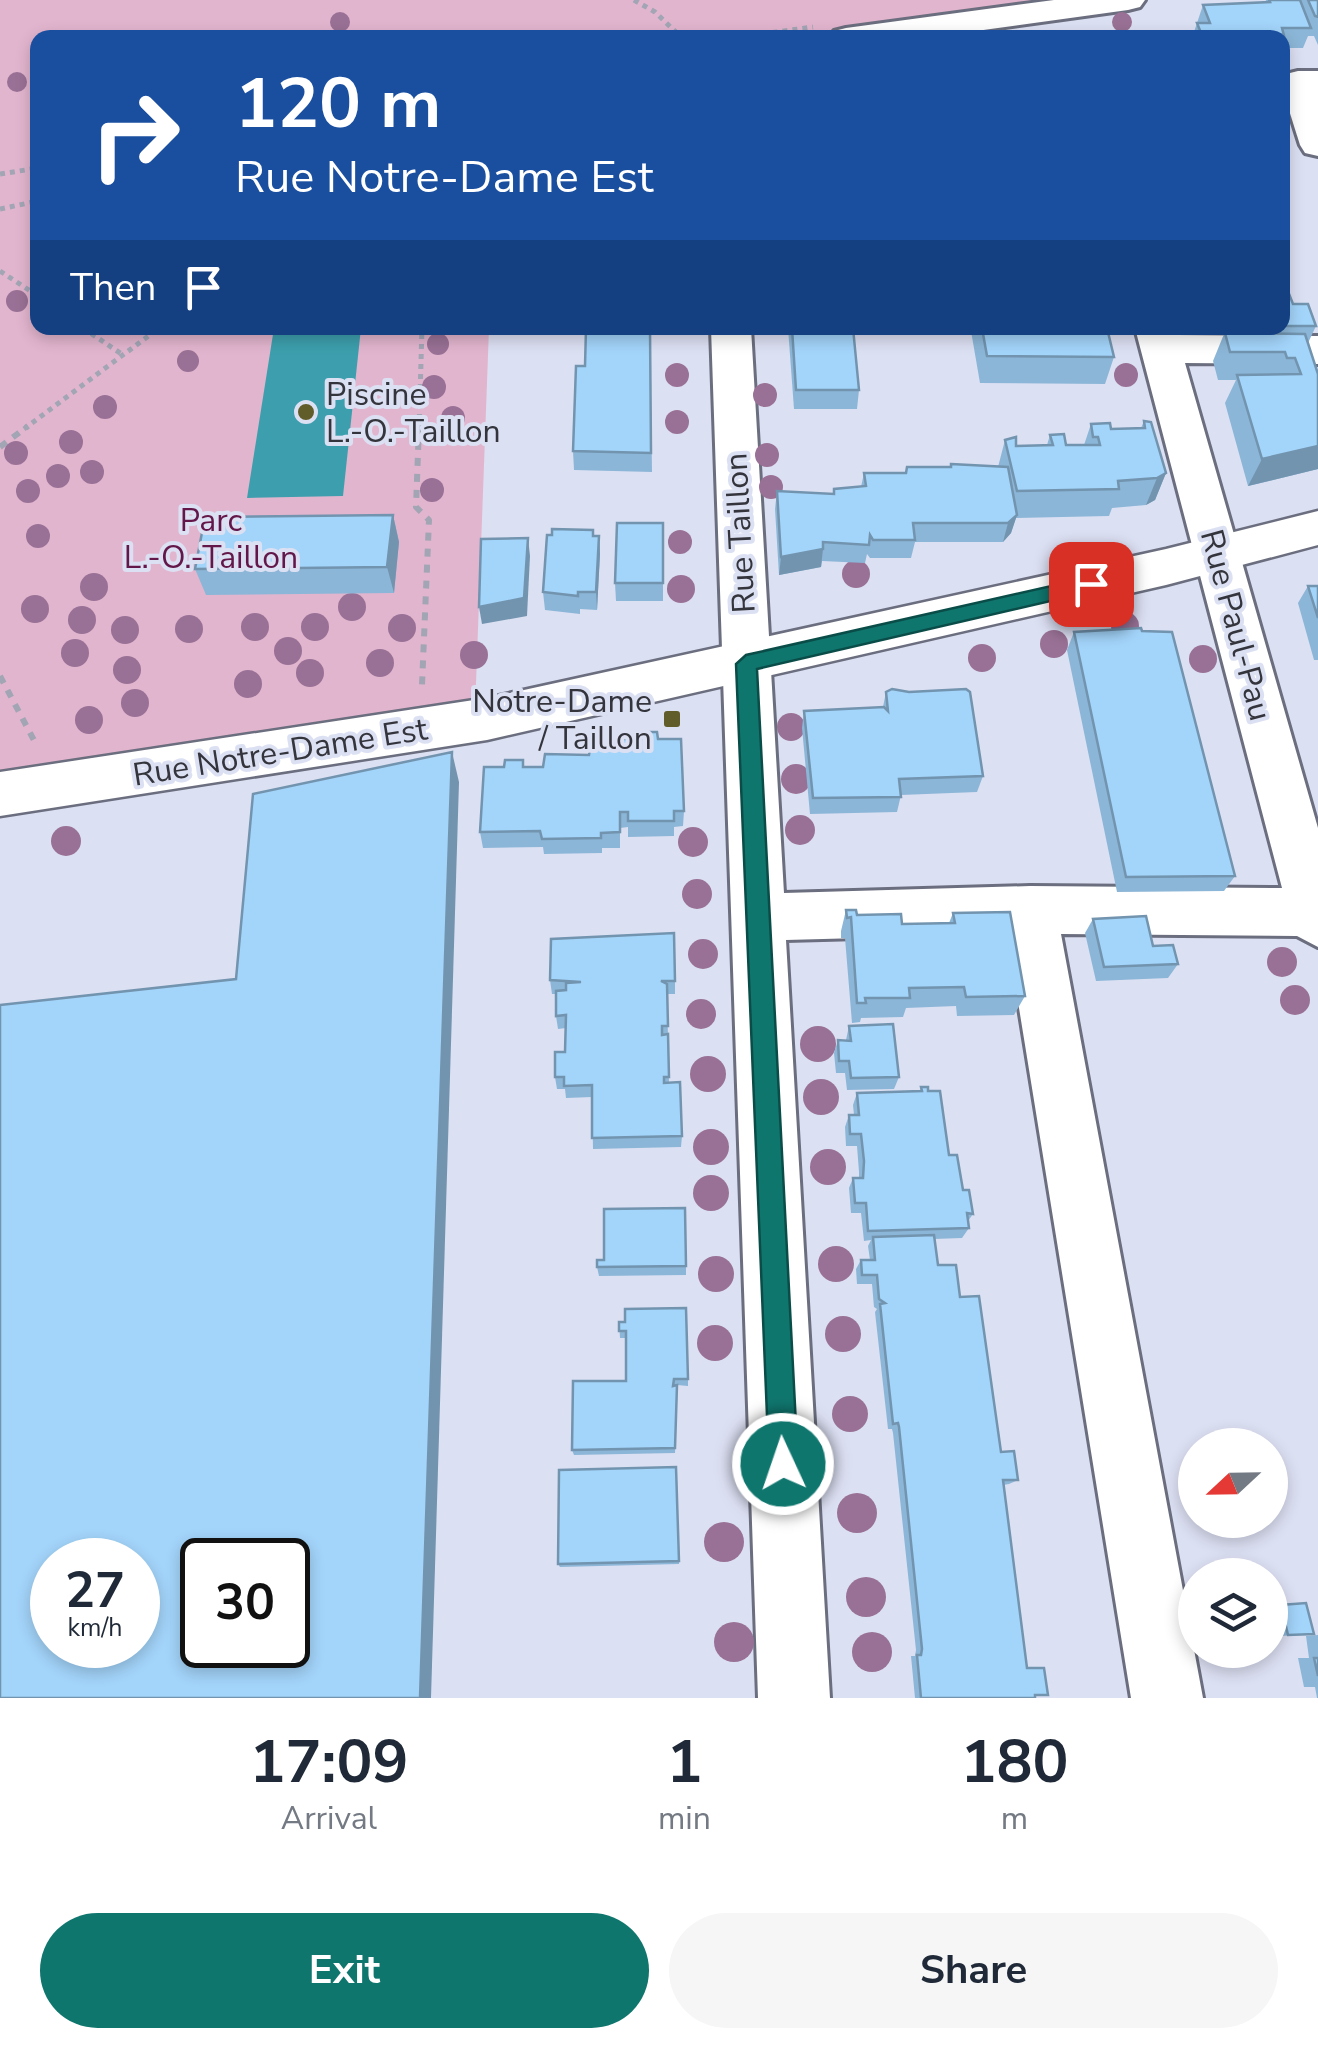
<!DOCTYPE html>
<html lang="en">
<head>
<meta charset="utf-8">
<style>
  body { margin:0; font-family:"Nunito Sans",sans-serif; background:#f6f6f7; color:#1f2937; height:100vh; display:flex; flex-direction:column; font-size:38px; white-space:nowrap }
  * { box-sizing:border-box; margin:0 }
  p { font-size:32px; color:#747a83 }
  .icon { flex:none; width:55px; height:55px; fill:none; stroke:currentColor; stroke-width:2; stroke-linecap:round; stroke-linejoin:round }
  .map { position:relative; height:1698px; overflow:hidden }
  .details { display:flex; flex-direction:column; background:#fff; flex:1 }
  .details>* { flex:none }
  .banner { position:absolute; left:30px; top:30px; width:1260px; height:305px; border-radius:20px; box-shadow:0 5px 15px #0003; background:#1a4fa0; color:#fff; overflow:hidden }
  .needle { width:65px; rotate:248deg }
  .buttons { position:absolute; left:1178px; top:1428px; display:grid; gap:20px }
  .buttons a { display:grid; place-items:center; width:110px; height:110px; border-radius:50%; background:#fff; box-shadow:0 5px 15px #0003; font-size:50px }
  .speed { position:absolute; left:30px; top:1538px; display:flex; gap:20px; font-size:50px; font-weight:700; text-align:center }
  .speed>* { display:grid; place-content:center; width:130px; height:130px; border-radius:50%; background:#fff; box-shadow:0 5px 15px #0003; line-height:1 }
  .speed small { font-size:25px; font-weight:400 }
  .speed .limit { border:5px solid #111; border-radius:15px; background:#fff; color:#111 }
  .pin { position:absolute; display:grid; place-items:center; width:85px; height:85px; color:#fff; margin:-42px; border-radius:20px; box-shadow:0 5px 15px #0006 }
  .me { position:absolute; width:110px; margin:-55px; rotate:357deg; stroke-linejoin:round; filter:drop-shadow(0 0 8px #0008) }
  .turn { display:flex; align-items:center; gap:35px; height:210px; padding:0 40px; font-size:45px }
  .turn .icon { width:130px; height:130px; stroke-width:2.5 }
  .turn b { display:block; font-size:70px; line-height:85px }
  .then { display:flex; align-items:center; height:95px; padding:0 40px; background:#0003; gap:20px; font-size:38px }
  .eta { display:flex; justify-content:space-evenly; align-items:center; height:170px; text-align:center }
  .eta b { font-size:60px; font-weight:700; line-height:70px }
  .primary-button { display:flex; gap:20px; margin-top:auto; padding:20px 40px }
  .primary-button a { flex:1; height:115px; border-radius:60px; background:#0f766e; color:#fff; font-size:40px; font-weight:700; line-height:115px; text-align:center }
  .primary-button a+a { background:#f6f6f7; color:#1f2937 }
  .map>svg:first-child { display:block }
</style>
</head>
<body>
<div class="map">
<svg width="1318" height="1698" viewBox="0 0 1318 1698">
  <rect width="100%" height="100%" fill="#dce0f3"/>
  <polygon fill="#e2b5ce" points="0,0 1126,0 846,38 38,38 38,328 489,328 475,711 0,784"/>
  <polygon fill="#3d9fad" points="274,328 361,328 343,496 247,498"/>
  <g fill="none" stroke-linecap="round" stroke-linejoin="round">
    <defs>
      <g id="minor">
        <polygon points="1054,0 1145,0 1140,7 1128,10 925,38 829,38 834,31 846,28"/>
        <polygon points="1298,71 1318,71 1318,156 1305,153 1300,145 1282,88 1286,74"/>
        <polygon points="711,328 751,328 784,893 1030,886 1282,888 1135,328 1175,328 1177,335 1318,336 1318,364 1185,363 1318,828 1318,947 1297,936 1061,934 1203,1698 1131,1698 1007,934 786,940 830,1698 758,1698"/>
      </g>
      <polygon id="major" points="1318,511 1318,545 1166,585 487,740 0,816 0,772 487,698 1166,549"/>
    </defs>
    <use href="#minor" stroke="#6b6e7e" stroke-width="6"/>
    <use href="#major" stroke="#6b6e7e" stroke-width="5"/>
    <g stroke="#a2a5b4" stroke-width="5" stroke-dasharray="5 5" stroke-linecap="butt">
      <polyline points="634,0 655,12 682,38"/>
      <polyline points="733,38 813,27"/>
      <polyline points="0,174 38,168"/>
      <polyline points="0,209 38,201"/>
      <polyline points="0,271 38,296"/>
      <polyline points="83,328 123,355"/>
      <polyline points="24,429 159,328"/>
      <polyline points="419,429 422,328"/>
    </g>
    <g stroke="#a2a5b4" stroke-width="6" stroke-dasharray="8 8" stroke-linecap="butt">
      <polyline points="419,426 416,507 429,520 422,685"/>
      <polyline points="0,447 28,426"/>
      <polyline points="0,676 37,746"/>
    </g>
    <use href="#minor" fill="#fff" fill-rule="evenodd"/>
    <use href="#major" fill="#fff" fill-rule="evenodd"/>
  </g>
  <g fill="#997196">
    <circle cx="340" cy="22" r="10"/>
    <circle cx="1122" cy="22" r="10"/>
    <circle cx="17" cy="82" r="10"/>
    <circle cx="17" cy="301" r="11"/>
    <circle cx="438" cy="344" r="11"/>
    <circle cx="188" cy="361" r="11"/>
    <circle cx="677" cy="375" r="12"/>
    <circle cx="1126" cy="375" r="12"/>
    <circle cx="434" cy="387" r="12"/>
    <circle cx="765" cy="395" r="12"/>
    <circle cx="105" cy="407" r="12"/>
    <circle cx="453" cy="418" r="12"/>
    <circle cx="677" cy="422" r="12"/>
    <circle cx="71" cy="442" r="12"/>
    <circle cx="16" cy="453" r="12"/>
    <circle cx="767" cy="455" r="12"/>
    <circle cx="92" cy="472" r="12"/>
    <circle cx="58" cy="476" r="12"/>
    <circle cx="771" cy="487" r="12"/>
    <circle cx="432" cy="490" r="12"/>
    <circle cx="28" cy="491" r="12"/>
    <circle cx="38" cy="536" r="12"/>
    <circle cx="680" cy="542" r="12"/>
    <circle cx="856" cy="574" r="14"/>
    <circle cx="94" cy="587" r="14"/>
    <circle cx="681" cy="589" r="14"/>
    <circle cx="352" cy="607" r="14"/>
    <circle cx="35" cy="609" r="14"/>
    <circle cx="82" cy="620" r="14"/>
    <circle cx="1125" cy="626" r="14"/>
    <circle cx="255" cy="627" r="14"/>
    <circle cx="315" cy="627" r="14"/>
    <circle cx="402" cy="628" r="14"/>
    <circle cx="189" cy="629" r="14"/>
    <circle cx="125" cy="630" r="14"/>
    <circle cx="1054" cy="644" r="14"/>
    <circle cx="288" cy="651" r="14"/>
    <circle cx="75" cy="653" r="14"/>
    <circle cx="474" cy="655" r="14"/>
    <circle cx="982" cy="658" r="14"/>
    <circle cx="1203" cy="659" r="14"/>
    <circle cx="380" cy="663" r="14"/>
    <circle cx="127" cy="670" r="14"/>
    <circle cx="310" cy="673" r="14"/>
    <circle cx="248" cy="684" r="14"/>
    <circle cx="135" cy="703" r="14"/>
    <circle cx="89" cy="720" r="14"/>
    <circle cx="791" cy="727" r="14"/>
    <circle cx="796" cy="779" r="15"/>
    <circle cx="800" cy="830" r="15"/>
    <circle cx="66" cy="841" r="15"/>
    <circle cx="693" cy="842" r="15"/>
    <circle cx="697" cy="894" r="15"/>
    <circle cx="703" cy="954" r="15"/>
    <circle cx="1282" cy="962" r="15"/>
    <circle cx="1295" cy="1000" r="15"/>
    <circle cx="701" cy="1014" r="15"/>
    <circle cx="818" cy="1044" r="18"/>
    <circle cx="708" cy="1074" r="18"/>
    <circle cx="821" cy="1097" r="18"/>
    <circle cx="711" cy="1147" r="18"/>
    <circle cx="828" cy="1167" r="18"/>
    <circle cx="711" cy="1193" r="18"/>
    <circle cx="836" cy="1264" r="18"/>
    <circle cx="716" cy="1274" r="18"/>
    <circle cx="843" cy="1334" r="18"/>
    <circle cx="715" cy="1343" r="18"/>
    <circle cx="850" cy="1414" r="18"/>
    <circle cx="857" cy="1513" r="20"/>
    <circle cx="724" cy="1542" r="20"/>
    <circle cx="866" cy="1597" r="20"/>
    <circle cx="734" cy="1642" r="20"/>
    <circle cx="872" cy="1652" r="20"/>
  </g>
  <g fill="#8cb6d7">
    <polygon points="1266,0 1300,0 1300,2 1301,0 1318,0 1318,45 1314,36 1308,36 1303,48 1286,48 1282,57 1282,38 1192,38 1203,5 1265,3"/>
    <polygon points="1282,276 1293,304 1316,326 1308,343 1318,372 1318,469 1248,486 1225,403 1236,380 1218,380 1213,361 1224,334 1222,328 1282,328"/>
    <polygon points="650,328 652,472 574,470 573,451 585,366"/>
    <polygon points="788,328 853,328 859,390 857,409 794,409"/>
    <polygon points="971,328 1107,328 1114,357 1105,384 980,383 971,331"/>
    <polygon points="1144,421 1166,473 1155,500 1146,505 1112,508 1109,516 1016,518 1011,533 1003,542 915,542 911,558 870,558 867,554 865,563 822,561 821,567 779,575 775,509 777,491 833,494 834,489 861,487 864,473 905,473 998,467 1005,440 1016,446 1047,445 1050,435 1066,445 1084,445 1091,424 1111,429 1141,428"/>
    <polygon points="393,515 399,542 394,593 206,595 195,569"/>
    <polygon points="663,523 663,601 616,601 615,583"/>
    <polygon points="594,536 599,536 600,554 597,610 580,609 580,614 545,610 543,592"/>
    <polygon points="1308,586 1318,586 1318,660 1314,660 1298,603"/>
    <polygon points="1074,632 1235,876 1224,891 1117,892 1067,650"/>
    <polygon points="886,692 983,776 977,792 901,795 897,812 810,814 802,728 804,711 883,707"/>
    <polygon points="658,739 684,811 683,826 674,827 674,836 628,837 628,827 620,828 620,848 602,848 602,853 544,854 543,847 483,848 480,832 504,767 523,760 524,767 543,767"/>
    <polygon points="846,910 857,915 902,924 949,923 953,913 1025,996 1014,1015 957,1016 956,1006 906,1008 903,1017 861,1018 860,1022 852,1023 845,938 841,938 841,931"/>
    <polygon points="1093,919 1153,946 1178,964 1168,978 1096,981 1085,933"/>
    <polygon points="550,980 675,981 675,994 667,994 669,1083 682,1136 681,1147 593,1149 592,1097 566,1098 565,1089 557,1089 555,1077 565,1052 566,1028 558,1029 556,1016 556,994 552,994"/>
    <polygon points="849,1026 899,1077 894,1089 847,1090 845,1073 836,1073 834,1053 838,1040 846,1040"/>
    <polygon points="921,1087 973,1214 968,1221 969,1228 962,1238 934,1239 938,1265 960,1297 1001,1452 1018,1480 1009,1484 1003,1485 1027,1668 1035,1698 915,1698 911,1656 915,1656 916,1650 893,1433 892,1429 888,1429 875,1312 877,1309 874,1307 872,1284 857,1284 856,1269 861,1260 870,1260 868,1246 871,1240 864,1241 861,1213 851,1213 849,1188 853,1178 859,1178 859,1172 857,1146 846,1146 845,1127 849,1115 854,1115 853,1105 857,1093 920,1091"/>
    <polygon points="686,1266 686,1275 599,1276 597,1267"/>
    <polygon points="619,1322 688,1379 688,1386 677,1385 675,1453 574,1455 572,1450 626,1381 626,1338 620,1338"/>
    <polygon points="679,1561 679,1564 560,1567 558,1564"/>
    <polygon points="1306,1603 1314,1634 1280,1636 1273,1606"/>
    <polygon points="1318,1635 1318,1698 1317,1698 1315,1687 1304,1687 1298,1658 1309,1658 1306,1636"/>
  </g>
  <g fill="#7294af">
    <polygon points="1318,446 1318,469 1248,486 1262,459"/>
    <polygon points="1166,473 1155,500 1146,505 1157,478"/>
    <polygon points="393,515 399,542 394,593 387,567"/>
    <polygon points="1017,515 1011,533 1003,542 1008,523"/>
    <polygon points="599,536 600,554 597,610 596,592"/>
    <polygon points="528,538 530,556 527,616 482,624 479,607"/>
    <polygon points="823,549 821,567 779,575 781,557"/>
    <polygon points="452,752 459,782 431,1698 420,1698"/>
  </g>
  <g fill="#a3d4fa" stroke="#7294af" stroke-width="2.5" fill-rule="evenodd">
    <polygon points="1269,0 1300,0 1311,28 1282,28 1287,47 1282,46 1282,38 1203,38 1197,23 1210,23 1203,5 1270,2"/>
    <polygon points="1308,0 1318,0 1318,17 1315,16"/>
    <polygon points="1282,276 1293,304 1308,304 1316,326 1282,326"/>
    <polygon points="586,328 650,328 651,453 573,451 576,366 585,366"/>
    <polygon points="792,328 853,328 859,390 796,390"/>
    <polygon points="982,328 1107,328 1114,357 987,356"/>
    <polygon points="1225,333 1305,334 1318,374 1318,446 1262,459 1237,375 1301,374 1295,358 1287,358 1285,352 1230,352"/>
    <polygon points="1144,421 1151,422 1166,473 1157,478 1118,481 1119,489 1017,491 1005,440 1016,437 1016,446 1053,445 1050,435 1064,434 1066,445 1100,445 1098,437 1093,437 1091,424 1110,423 1111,429 1145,428"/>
    <polygon points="951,464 1008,467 1017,515 1008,523 913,523 915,540 873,540 870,535 869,545 823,542 823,549 781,557 777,491 834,494 834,489 866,486 864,473 906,473 907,467 951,467"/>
    <polygon points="393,515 387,567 195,569 205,517"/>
    <polygon points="617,523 663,523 663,583 615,583"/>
    <polygon points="552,529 593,530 593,536 599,536 596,592 578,592 578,596 543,592 547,535 552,535"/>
    <polygon points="528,538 524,598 479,607 481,539"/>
    <polygon points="1308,586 1318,586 1318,618"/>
    <polygon points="1141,628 1142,631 1172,632 1235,876 1126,877 1074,632"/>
    <polygon points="892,689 909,692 966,689 970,692 983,776 899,779 901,797 813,798 804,711 884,707 888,711 886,692"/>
    <polygon points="642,732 657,732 658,739 681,739 684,811 674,811 674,821 628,821 628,812 620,812 620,832 601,833 601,838 542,839 540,831 480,832 484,767 504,767 505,760 523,760 523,767 543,767 545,754 589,755 590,749 618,750 618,739 642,739"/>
    <path d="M452 752 420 1698H0V1005L236 979 253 794ZM52 1560H138V1645H52ZM202 1560H288V1645H202Z"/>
    <polygon points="846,910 856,910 857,915 901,914 902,924 955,923 953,913 1010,912 1025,996 966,997 964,987 909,988 910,998 865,998 866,1003 857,1003 851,917 847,918"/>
    <polygon points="1146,916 1153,946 1173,945 1178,964 1104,967 1093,919"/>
    <polygon points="674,933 675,981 661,981 667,984 668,1026 662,1026 662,1035 668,1034 669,1077 664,1077 664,1083 680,1082 682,1136 592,1138 592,1085 564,1086 564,1077 555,1077 555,1052 565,1052 566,1015 556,1016 556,991 566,990 566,983 581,982 550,980 551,939"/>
    <polygon points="893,1024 899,1077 851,1078 849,1061 839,1061 838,1040 851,1041 849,1026"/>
    <polygon points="921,1087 928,1087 928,1091 940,1091 949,1155 957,1155 963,1190 969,1190 973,1214 967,1213 969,1228 868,1231 866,1203 855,1203 853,1178 863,1178 864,1161 861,1134 850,1134 849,1115 859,1115 857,1093 922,1091"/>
    <polygon points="685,1208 686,1266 597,1267 597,1260 604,1260 604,1209"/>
    <polygon points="934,1235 938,1265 956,1265 960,1297 979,1296 1001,1452 1014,1451 1018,1480 1003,1480 1027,1668 1044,1668 1048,1695 1035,1695 1035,1698 921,1698 917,1655 921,1655 922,1649 899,1427 898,1423 893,1424 886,1360 880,1304 885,1303 879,1299 877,1275 862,1275 861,1260 875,1260 873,1237"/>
    <polygon points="686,1308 688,1379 674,1379 673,1386 677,1385 675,1448 572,1450 573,1381 626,1381 626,1331 619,1331 619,1322 625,1322 625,1309"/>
    <polygon points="676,1467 679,1561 558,1564 559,1470"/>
    <polygon points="1306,1603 1314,1634 1288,1635 1281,1605"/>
    <polygon points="1314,1658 1318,1658 1318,1676"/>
  </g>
  <polygon fill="#0f766e" stroke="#0a4d48" stroke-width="2.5" points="1091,577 1101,584 1098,590 757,669 798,1464 793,1474 783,1478 773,1474 769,1464 736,664 746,655"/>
  <g fill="#615d2a" stroke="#dce0f3" stroke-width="4">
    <circle cx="306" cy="412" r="10"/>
    <rect x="662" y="709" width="20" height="20" rx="5"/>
  </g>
  <g text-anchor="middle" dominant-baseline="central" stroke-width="8" stroke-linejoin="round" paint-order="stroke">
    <g font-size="32" fill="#34353c" stroke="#dce0f3" text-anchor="start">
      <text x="326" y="394">Piscine<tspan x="326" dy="37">L.-O.-Taillon</tspan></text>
      <text x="652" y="701" text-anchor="end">Notre-Dame<tspan x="652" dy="37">/ Taillon</tspan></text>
    </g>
    <g font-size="32" fill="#621649" stroke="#dce0f3">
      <text x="211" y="520">Parc<tspan x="211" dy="37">L.-O.-Taillon</tspan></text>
    </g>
    <g font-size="32" fill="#34353c" stroke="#dce0f3">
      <text transform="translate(740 533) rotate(-93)">Rue Taillon</text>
      <text transform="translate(1236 625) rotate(75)">Rue Paul-Pau</text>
      <text transform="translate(280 752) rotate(-9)">Rue Notre-Dame Est</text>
    </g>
  </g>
</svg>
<div class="buttons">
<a><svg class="needle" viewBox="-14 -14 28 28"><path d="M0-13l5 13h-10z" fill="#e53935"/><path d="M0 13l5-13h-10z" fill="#747a83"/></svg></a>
<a><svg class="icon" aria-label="layers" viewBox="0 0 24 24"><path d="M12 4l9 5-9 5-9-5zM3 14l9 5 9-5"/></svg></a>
</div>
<div class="speed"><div>27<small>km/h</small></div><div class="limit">30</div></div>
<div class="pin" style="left:1091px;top:584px;background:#d93025"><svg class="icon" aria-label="arrive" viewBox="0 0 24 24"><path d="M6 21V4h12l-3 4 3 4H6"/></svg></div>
<svg class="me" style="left:783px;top:1464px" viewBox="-20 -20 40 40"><circle r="17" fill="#0f766e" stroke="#fff" stroke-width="3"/><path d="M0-11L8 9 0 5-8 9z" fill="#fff"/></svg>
<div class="banner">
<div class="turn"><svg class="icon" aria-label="right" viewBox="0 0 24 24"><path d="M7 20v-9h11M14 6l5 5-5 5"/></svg><div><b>120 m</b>Rue Notre-Dame Est</div></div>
<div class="then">Then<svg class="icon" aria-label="arrive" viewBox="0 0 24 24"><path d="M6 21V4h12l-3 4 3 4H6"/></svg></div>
</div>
</div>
<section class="details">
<div class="eta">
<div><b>17:09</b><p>Arrival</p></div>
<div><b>1</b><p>min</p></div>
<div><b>180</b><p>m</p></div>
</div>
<div class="primary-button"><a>Exit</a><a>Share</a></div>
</section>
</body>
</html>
